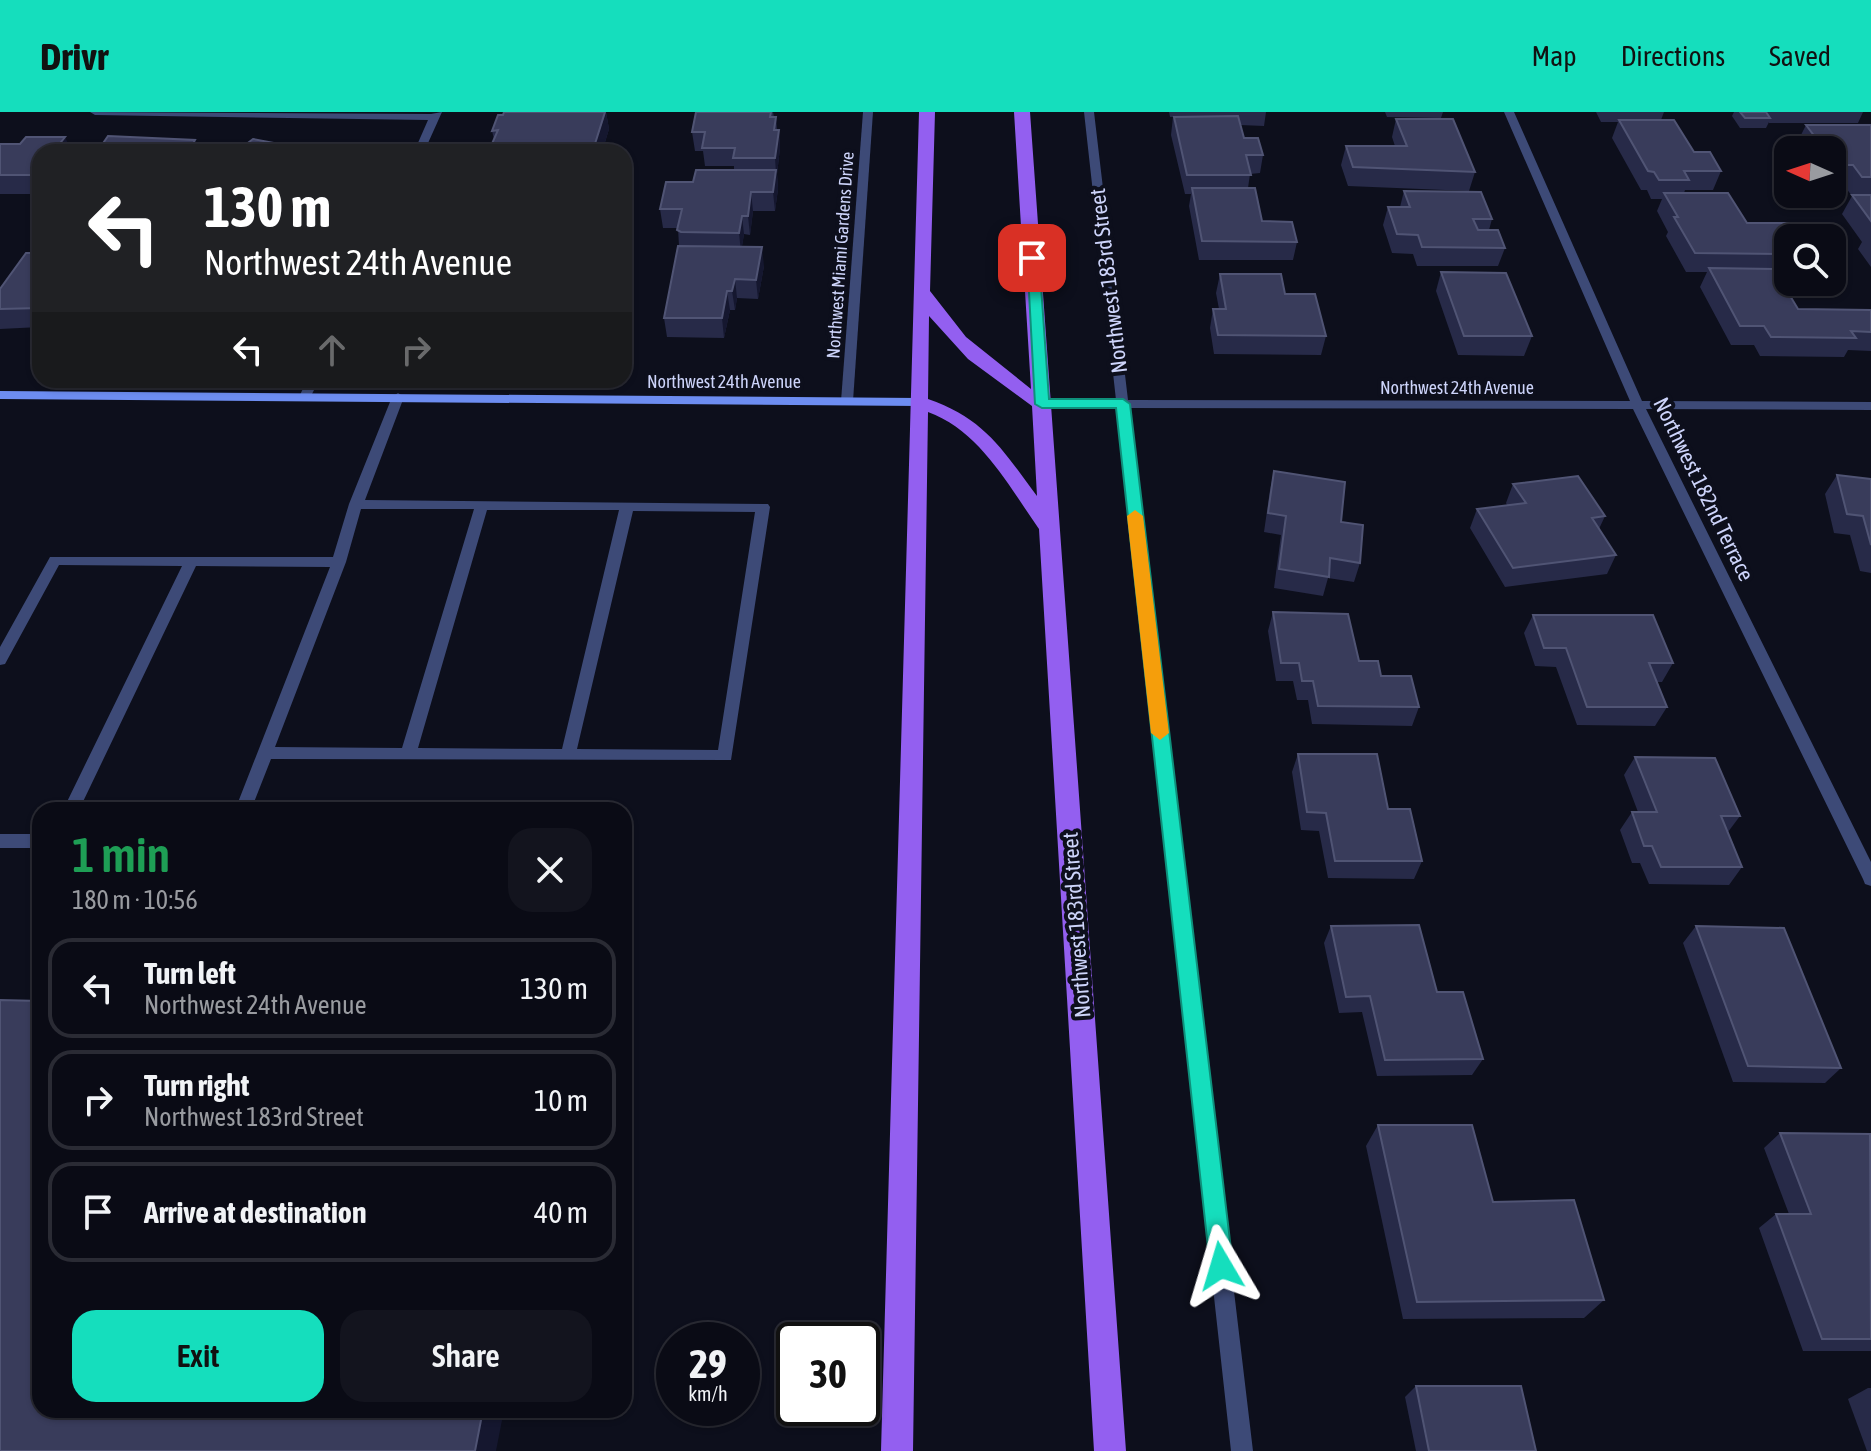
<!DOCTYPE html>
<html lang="en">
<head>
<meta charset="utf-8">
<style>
  body { margin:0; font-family:"Asap Condensed",sans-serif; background:#13141e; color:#f1f3f6; height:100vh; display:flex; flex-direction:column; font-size:30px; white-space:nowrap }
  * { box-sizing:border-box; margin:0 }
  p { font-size:26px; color:#999ba0 }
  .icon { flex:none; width:44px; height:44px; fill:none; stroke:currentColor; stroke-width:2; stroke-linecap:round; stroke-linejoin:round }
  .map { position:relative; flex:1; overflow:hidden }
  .details { position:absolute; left:32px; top:690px; width:600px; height:616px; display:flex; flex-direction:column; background:#0a0b15; border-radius:24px; box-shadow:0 2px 6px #0004,0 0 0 2px #2a2b34 }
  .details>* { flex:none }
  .banner { position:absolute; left:32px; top:32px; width:600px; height:244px; border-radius:24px; box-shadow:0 2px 6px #0004,0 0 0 2px #2a2b34; background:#202124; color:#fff; overflow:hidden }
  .needle { width:52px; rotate:273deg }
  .buttons { position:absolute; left:1774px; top:24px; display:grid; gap:16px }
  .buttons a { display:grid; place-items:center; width:72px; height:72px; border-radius:16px; background:#0a0b15; box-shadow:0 2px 6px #0004,0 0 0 2px #2a2b34; font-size:40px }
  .speed { position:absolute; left:656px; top:1210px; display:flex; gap:16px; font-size:40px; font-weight:700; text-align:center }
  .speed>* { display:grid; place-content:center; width:104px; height:104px; border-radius:50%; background:#0a0b15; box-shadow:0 2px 6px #0004,0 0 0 2px #2a2b34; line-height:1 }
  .speed small { font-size:20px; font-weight:400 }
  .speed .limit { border:4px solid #111; border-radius:12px; background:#fff; color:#111 }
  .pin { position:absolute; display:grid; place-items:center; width:68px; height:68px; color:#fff; margin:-34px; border-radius:16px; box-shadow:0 4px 12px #0006 }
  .me { position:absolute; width:88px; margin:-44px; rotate:353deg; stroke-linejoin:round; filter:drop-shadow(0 0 6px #0008) }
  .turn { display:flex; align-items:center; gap:28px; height:168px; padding:0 40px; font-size:36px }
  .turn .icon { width:104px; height:104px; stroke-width:2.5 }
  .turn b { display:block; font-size:56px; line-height:68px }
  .lanes { display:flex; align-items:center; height:76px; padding:0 40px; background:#0003; justify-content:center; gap:40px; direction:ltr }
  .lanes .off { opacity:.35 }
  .round { display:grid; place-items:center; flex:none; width:84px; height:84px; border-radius:24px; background:#13141e }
  .head { display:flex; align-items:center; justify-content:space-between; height:136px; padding:0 40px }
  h1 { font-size:48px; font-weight:600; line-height:60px; color:#1e9e55 }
  .action { display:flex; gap:16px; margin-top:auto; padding:16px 40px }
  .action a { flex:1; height:92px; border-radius:24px; background:#15debd; color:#111; font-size:32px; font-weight:600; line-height:92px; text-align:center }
  .action a+a { background:#13141e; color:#f1f3f6 }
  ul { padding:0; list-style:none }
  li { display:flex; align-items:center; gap:24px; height:100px; margin:0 16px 12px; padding:0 24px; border:4px solid #2a2b34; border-radius:24px }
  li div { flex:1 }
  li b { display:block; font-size:30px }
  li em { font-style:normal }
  header { display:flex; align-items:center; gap:48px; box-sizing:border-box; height:112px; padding:0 40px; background:#15debd; color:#111 }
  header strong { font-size:38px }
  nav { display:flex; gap:44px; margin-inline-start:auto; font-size:28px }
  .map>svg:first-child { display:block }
</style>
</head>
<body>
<header>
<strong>Drivr</strong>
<nav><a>Map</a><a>Directions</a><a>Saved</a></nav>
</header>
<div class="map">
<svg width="1871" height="1339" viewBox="0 0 1871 1339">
  <rect width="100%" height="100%" fill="#0d0f1c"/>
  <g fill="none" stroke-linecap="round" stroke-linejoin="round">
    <g fill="#3d4a77" fill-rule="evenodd">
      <path d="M398 281 404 285 365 388 768 392 770 395 731 648 271 647 251 698H235L330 455 196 454 79 698H63L182 454 59 453 5 552 0 553V535L50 445H333L349 392 392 285ZM361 397H474L402 636 275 635 346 450ZM487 398H619L562 637 418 636ZM633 399 755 400 718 638 577 637Z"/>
      <rect x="0" y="722" width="40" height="14"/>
    </g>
    <g fill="#3d4a77" fill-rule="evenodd">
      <polygon points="90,0 431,2 442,0 424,40 414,40 428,8 95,3"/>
      <polygon points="863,0 873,0 853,289 847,293 841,289"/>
      <polygon points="1084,0 1094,0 1128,288 1630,289 1504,0 1514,0 1642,289 1871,290 1871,298 1646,297 1871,750 1871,774 1865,772 1863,767 1633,297 1129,296 1253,1339 1231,1339 1116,296 1042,296 1036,292 1042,288 1116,288"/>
      <polygon points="307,268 319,268 309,288 305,289 299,285"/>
    </g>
    <polygon fill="#6d8df1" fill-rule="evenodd" points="0,279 919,286 925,290 919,294 0,287"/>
    <path fill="#935ff0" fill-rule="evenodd" d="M919 0H935L930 179 966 225 1031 277 1014 0H1030L1126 1339H1094L1039 417C1008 373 980 319 928 300L913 1339H881ZM929 204 968 247 1032 294 1037 384C1002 337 985 307 928 287Z"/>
  </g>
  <g fill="#272a48">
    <polygon points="606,0 609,17 602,40 493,40 491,34 494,27 492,19"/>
    <polygon points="696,0 773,0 774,5 776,5 777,18 779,18 780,36 777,62 778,77 775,99 753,99 750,123 744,122 742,134 764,154 758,187 737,186 735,198 730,198 724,226 667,225 664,206 679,134 678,116 663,116 660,97 693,70 734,58 734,54 705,54 703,39 695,39 692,20"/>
    <polygon points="1169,0 1266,0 1264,14 1240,13 1244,26 1263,43 1260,61 1250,62 1248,76 1262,109 1297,130 1293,148 1199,148 1189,94 1191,82 1185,82 1171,23 1173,5 1170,5"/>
    <polygon points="1385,0 1443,0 1441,6 1387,5"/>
    <polygon points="1596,0 1664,0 1661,8 1694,40 1721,59 1713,78 1685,78 1684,81 1747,111 1788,126 1788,161 1776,161 1798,197 1871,198 1871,239 1848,238 1844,245 1760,244 1754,233 1731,233 1700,175 1707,160 1686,160 1666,124 1668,120 1657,99 1662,87 1651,87 1647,78 1641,78 1612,26 1618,10 1601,10"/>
    <polygon points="1734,0 1863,0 1858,11 1769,11 1769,10 1766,16 1740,16 1732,4"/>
    <polygon points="1396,7 1475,60 1469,79 1348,74 1341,53 1346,34 1395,34 1392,25"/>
    <polygon points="1806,13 1871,13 1871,155 1858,137 1862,130 1842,102 1852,84 1843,72 1832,72 1832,38 1802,38 1797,31"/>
    <polygon points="0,32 40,40 40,82 0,82"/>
    <polygon points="1404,79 1492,107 1489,118 1505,136 1498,154 1417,154 1413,142 1392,141 1383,113 1388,95 1400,95"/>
    <polygon points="40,141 40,215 0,217 0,177"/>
    <polygon points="1441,160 1532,224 1524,244 1458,243 1436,179"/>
    <polygon points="1220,162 1285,182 1326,224 1321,243 1214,242 1210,216 1213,197 1219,197 1216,181"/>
    <polygon points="1274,359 1341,410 1360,451 1354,470 1328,466 1323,484 1274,476 1281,423 1264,420 1270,378"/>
    <polygon points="1837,363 1871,367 1871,461 1860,459 1850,423 1834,421 1825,382"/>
    <polygon points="1513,372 1605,404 1599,417 1616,443 1607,462 1505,475 1470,416 1477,397 1507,393 1506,391"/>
    <polygon points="1273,500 1359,549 1381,564 1419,595 1412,614 1312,612 1308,588 1297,588 1293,569 1276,569 1268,519"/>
    <polygon points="1533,503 1673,551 1662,570 1656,570 1667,595 1655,614 1577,613 1556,555 1535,554 1524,521"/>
    <polygon points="1298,642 1388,697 1422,749 1414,767 1328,766 1319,719 1301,718 1292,660"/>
    <polygon points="1635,645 1740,704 1728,720 1742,755 1729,773 1649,772 1640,751 1632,751 1620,718 1632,700 1638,700 1624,663"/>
    <polygon points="1331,814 1437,880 1483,947 1472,963 1377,964 1362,900 1339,901 1324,831"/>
    <polygon points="1696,814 1841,956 1825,971 1733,970 1683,831"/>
    <polygon points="1378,1013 1493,1090 1604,1188 1584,1206 1403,1207 1366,1034"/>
    <polygon points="1780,1021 1871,1023 1871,1239 1803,1239 1759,1116 1776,1102 1789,1102 1764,1036"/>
    <polygon points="1416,1274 1536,1339 1416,1339 1405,1285"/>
    <polygon points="1868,1276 1871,1276 1871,1339 1867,1339 1848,1287"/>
  </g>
  <g fill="#15172f">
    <polygon points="606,0 609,17 602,40 595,40 594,35"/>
    <polygon points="779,18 780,36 777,62 778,77 775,99 773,80 776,61 775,46"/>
    <polygon points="65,25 72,40 53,40"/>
    <polygon points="195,28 201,40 188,40"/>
    <polygon points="285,33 287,40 276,40"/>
    <polygon points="751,80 753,99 750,123 748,104"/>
    <polygon points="742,104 744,122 741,140 739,121"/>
    <polygon points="762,135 764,154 758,187 756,168"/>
    <polygon points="735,167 737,186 735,198 732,179"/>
    <polygon points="727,179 730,198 724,226 722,206"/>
    <polygon points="483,1298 504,1298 496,1339 475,1339"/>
  </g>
  <g fill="#393c5b" stroke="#505474" stroke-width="2">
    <polygon points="504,0 605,0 594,35 491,34 498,18 492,19 498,3 503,3"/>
    <polygon points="696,0 771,0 770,5 776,5 774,18 779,18 775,46 733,46 735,36 702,36 705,20 692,20"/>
    <polygon points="1740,0 1766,0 1770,6 1745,6"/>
    <polygon points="1238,4 1244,26 1258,26 1263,43 1246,43 1251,63 1187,63 1174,5"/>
    <polygon points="1396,7 1453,7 1475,60 1353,55 1346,34 1407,34"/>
    <polygon points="1619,8 1674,8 1694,40 1710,40 1721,59 1684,59 1689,68 1659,68 1654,60 1648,59"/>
    <polygon points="1806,13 1871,13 1871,65 1862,65 1853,53 1836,53 1832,48 1832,38 1825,38"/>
    <polygon points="108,24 195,28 188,40 97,40"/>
    <polygon points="26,25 65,25 53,40 40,40 40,58 36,63 0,63 0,32 20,32"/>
    <polygon points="253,27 285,33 276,40 236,40"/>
    <polygon points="696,58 776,58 773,80 751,80 748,104 742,104 739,121 681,120 677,118 682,97 660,97 666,70 693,70"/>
    <polygon points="1192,76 1255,76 1262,109 1292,110 1297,130 1202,129"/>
    <polygon points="1404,79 1481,80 1492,107 1473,107 1478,118 1498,118 1505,136 1422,135 1418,123 1397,122 1388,95 1410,95"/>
    <polygon points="1664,81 1728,81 1747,111 1791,111 1800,126 1788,126 1788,142 1695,141 1674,105 1678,105"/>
    <polygon points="1852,83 1871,83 1871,109"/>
    <polygon points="678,134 762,135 756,168 735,167 732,179 727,179 722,206 664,206"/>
    <polygon points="26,141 40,141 40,196 0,197 0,177"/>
    <polygon points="1709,156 1774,157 1798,197 1871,198 1871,220 1851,219 1856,226 1771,225 1764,214 1740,214"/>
    <polygon points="1441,160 1506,161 1532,224 1464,224"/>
    <polygon points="1220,162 1281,162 1285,182 1315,182 1326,224 1218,223 1213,197 1226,197"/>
    <polygon points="1274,359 1345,370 1341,410 1363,413 1360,451 1330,446 1329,465 1279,457 1286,404 1268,401"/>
    <polygon points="1837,363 1871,367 1871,433 1863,404 1847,402"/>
    <polygon points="1578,364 1605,404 1592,406 1616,443 1513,456 1477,397 1526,391 1513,372"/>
    <polygon points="1273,500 1348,502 1359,549 1378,549 1381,564 1411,564 1419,595 1318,594 1313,569 1302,569 1299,551 1281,551"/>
    <polygon points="1533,503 1653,503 1673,551 1649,551 1667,595 1587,595 1566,536 1544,536"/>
    <polygon points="1298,642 1377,642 1388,697 1410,697 1422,749 1335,749 1326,701 1307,700"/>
    <polygon points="1635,645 1715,646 1740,704 1721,704 1742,755 1661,755 1652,734 1644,734 1632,700 1657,700"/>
    <polygon points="1419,813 1437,880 1463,880 1483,947 1385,948 1370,884 1346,885 1331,814"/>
    <polygon points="1696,814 1784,816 1841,956 1748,954"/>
    <polygon points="0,888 40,889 40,1298 483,1298 475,1339 0,1339"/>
    <polygon points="1378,1013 1472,1013 1493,1090 1574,1088 1604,1188 1417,1190"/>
    <polygon points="1780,1021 1870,1022 1871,1227 1822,1227 1776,1102 1811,1102"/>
    <polygon points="1416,1274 1521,1274 1536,1339 1429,1339"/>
  </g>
  <polygon fill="#15debd" stroke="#0e907b" stroke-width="2" points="1027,143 1039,146 1049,287 1123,287 1130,292 1233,1154 1229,1162 1221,1165 1213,1162 1210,1154 1116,296 1042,296 1035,292"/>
  <polygon fill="#f59e0b" points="1135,398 1143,404 1169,621 1160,628 1151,621 1127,404"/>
  <g text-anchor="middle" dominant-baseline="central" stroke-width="8" stroke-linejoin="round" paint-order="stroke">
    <g font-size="18" fill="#cdd4fa" stroke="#0d0f1c">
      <text transform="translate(840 143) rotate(-86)">Northwest Miami Gardens Drive</text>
      <text x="724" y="269">Northwest 24th Avenue</text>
      <text x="1457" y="275">Northwest 24th Avenue</text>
    </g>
    <g font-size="22" fill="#cdd4fa" stroke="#0d0f1c">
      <text transform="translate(1108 169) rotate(-97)">Northwest 183rd Street</text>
      <text transform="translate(1704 377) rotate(64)">Northwest 182nd Terrace</text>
      <text transform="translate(1076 813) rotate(-94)">Northwest 183rd Street</text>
    </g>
  </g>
</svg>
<div class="buttons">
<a><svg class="needle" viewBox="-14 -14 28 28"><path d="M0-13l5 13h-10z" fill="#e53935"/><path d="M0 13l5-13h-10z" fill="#999ba0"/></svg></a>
<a><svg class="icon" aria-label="search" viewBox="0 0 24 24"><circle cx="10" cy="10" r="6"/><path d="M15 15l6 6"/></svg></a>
</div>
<div class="speed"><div>29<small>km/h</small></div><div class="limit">30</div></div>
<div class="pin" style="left:1032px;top:146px;background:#d93025"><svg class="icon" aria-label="arrive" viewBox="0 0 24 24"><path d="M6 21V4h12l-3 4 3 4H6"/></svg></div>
<svg class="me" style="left:1221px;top:1154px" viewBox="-20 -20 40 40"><path d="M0-17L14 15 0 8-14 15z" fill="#15debd" stroke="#fff" stroke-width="4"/></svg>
<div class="banner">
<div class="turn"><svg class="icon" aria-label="left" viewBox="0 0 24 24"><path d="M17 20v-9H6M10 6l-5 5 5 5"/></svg><div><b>130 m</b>Northwest 24th Avenue</div></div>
<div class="lanes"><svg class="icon" aria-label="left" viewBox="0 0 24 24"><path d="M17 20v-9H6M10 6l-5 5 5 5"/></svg><svg class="icon off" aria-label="ahead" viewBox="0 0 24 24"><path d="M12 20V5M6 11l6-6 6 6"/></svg><svg class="icon off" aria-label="right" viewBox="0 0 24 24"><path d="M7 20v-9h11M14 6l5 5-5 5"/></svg></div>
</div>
<section class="details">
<div class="head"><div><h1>1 min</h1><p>180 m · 10:56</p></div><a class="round"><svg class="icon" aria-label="close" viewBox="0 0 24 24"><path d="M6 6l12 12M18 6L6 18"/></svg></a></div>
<ul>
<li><svg class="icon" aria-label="left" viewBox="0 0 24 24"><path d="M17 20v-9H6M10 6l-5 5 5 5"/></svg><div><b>Turn left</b><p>Northwest 24th Avenue</p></div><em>130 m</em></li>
<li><svg class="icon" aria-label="right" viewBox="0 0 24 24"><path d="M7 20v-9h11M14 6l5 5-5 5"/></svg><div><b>Turn right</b><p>Northwest 183rd Street</p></div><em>10 m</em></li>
<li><svg class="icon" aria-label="arrive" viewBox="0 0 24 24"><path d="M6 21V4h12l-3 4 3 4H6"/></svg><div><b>Arrive at destination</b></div><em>40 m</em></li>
</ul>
<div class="action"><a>Exit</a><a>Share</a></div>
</section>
</div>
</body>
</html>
